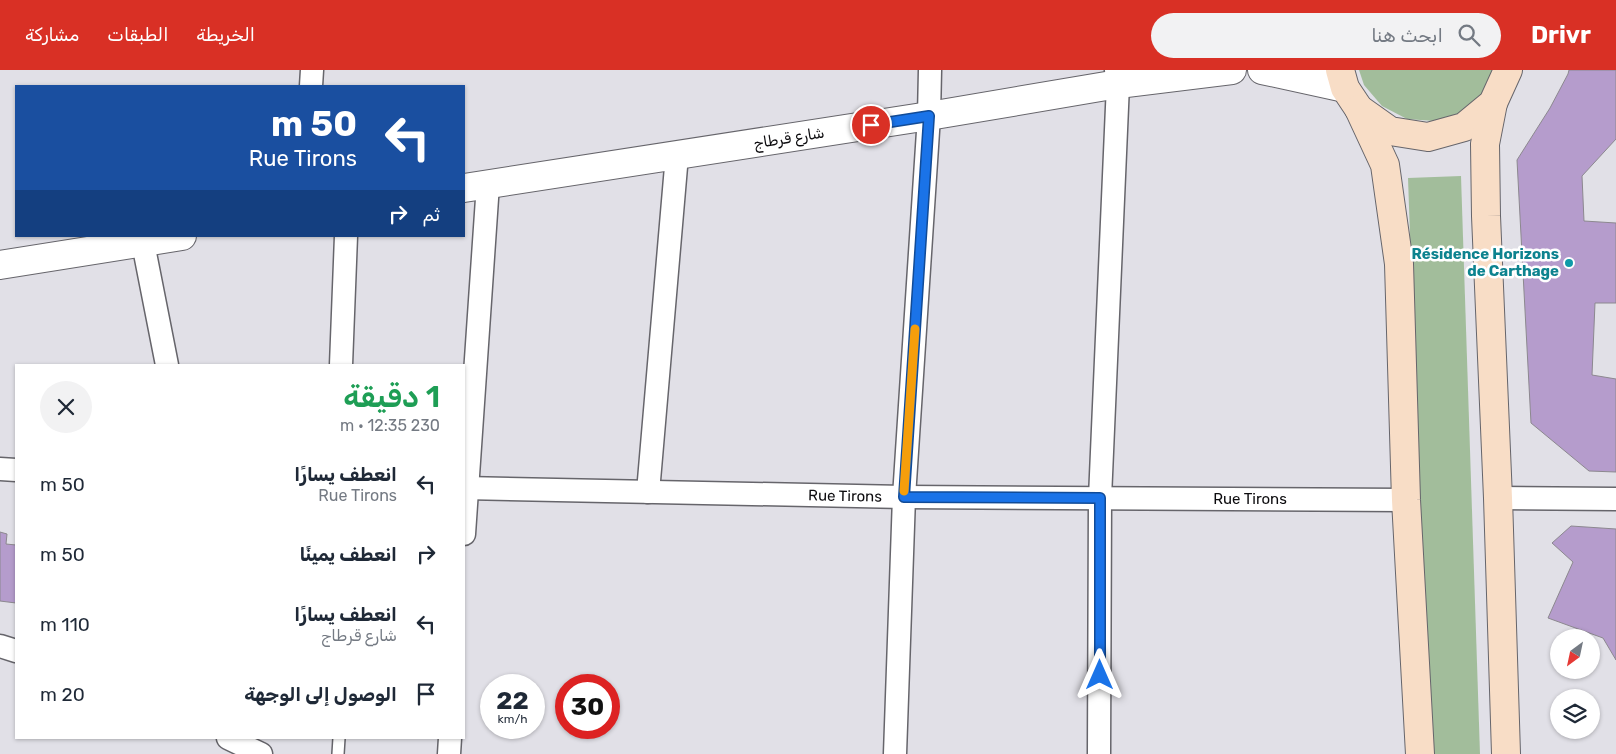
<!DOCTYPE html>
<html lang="ar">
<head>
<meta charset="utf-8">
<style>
  body { margin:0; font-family:Rubik,Cairo,sans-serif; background:#f2f2f3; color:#1f2937; direction:rtl; height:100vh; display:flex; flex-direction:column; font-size:19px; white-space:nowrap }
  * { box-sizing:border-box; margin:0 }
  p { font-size:16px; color:#747a83 }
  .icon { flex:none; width:28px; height:28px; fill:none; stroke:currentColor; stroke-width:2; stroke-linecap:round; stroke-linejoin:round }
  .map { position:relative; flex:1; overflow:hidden; direction:ltr }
  .panel { position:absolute; left:15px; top:294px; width:450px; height:375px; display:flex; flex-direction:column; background:#fff; border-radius:0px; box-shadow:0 1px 4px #0004; direction:rtl }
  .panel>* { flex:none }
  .banner { position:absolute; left:15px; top:15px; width:450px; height:152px; border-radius:0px; box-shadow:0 1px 4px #0004; direction:rtl; background:#1a4fa0; color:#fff; overflow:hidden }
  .needle { width:32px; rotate:213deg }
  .buttons { position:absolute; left:1550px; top:559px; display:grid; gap:10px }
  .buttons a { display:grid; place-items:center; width:50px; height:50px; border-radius:50%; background:#fff; box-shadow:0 1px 4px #0004; font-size:25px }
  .speed { position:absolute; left:480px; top:604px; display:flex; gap:10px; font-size:25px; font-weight:700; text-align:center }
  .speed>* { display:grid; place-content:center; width:65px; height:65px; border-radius:50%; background:#fff; box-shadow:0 1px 4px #0004; line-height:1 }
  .speed small { font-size:12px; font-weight:400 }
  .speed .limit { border:8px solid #d22; background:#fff; color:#111 }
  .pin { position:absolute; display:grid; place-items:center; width:42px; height:42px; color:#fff; margin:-21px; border:2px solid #fff; border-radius:50%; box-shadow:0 1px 5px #0007 }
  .me { position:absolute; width:55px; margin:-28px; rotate:0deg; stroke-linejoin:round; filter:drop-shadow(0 0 4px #0008) }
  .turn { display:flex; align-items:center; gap:18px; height:105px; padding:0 25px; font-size:22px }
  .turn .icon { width:65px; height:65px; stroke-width:2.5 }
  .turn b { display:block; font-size:35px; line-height:42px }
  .then { display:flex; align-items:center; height:48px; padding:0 25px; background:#0003; gap:10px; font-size:19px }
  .round { display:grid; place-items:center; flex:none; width:52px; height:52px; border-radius:26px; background:#f2f2f3 }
  .summary { display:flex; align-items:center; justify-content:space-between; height:85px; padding:0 25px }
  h1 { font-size:30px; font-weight:600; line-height:38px; color:#1e9e55 }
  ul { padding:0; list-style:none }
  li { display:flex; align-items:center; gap:15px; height:70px; padding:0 25px }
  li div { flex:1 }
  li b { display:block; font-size:19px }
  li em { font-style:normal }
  header { display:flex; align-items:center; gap:30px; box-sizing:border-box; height:70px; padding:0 25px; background:#d93025; color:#fff }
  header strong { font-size:24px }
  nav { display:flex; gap:28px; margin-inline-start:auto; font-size:18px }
  .search { width:350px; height:45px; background:#f2f2f3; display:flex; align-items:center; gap:12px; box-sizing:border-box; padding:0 18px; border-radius:28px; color:#747a83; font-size:19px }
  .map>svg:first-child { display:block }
</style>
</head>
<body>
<header>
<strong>Drivr</strong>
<div class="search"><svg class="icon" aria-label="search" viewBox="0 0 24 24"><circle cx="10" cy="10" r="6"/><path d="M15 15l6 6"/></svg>ابحث هنا</div>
<nav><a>الخريطة</a><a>الطبقات</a><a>مشاركة</a></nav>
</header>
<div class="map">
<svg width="1616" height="684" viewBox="0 0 1616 684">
  <rect width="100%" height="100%" fill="#e1e0e7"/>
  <g fill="#a2bd9b">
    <polygon points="1359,0 1494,0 1481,25 1460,43 1434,51 1407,49 1382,36 1364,15"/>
    <polygon points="1461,106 1480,684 1428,684 1408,108"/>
  </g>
  <g fill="#b59ccc" stroke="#8c888f">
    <polygon points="1569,0 1616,0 1616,69 1582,106 1584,151 1616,153 1616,233 1595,233 1592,305 1616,309 1616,402 1589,401 1531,353 1517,90 1550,38 1568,4"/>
    <polygon points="1571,456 1616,459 1616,590 1603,568 1548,548 1573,492 1552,473"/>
    <polygon points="0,462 7,464 6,474 16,475 16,533 0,531"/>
  </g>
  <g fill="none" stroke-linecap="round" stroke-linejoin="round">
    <defs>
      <polyline id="service" points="338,684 339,668"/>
      <g id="minor">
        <polyline points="311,16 312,0"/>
        <polyline points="143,173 167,295"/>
        <polyline points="341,295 346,166"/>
        <polyline points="0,399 16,400"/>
        <polyline points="464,418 904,427 1406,430"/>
        <polyline points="648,422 677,85"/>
        <polyline points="1498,428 1616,429"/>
        <polyline points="464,464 488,114"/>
        <polyline points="0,576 16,581"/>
        <polyline points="228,668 261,684"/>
        <polyline points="449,684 450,668"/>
        <polyline points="895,684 904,427 929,46 930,0"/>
        <polyline points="1099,684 1100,428 1118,14 1116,0"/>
      </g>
      <g id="tertiary">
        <polyline points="1262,0 1345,18"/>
        <polyline points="464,118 929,46 1118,14 1232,0"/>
        <polyline points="0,195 182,166"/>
      </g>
      <g id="secondary">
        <polyline points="1340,0 1345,18 1359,39 1390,61 1428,67 1464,57 1493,33 1508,0"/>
        <polyline points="1493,33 1485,74 1486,146 1498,428 1506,684"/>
        <polyline points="1359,39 1385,95 1399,194 1406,430 1420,684"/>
      </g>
    </defs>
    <use href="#service" stroke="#66656b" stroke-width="14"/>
    <use href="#minor" stroke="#66656b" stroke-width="25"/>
    <use href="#tertiary" stroke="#66656b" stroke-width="30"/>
    <use href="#secondary" stroke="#66656b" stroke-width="30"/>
    <use href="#service" stroke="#fff" stroke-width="11"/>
    <use href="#minor" stroke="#fff" stroke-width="22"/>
    <use href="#tertiary" stroke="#fff" stroke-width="28"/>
    <use href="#secondary" stroke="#f8ddc6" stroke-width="28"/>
  </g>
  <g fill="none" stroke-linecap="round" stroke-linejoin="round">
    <defs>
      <polyline id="route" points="871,55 929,46 904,427 1100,428 1100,605"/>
    </defs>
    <use href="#route" stroke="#114b97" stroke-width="12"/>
    <use href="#route" stroke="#1a73e8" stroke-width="9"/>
    <polyline stroke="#f59e0b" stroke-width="9" points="904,421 915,259"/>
  </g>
  <circle fill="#0f9aa8" stroke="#fff" stroke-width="2" cx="1569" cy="193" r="5"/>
  <g text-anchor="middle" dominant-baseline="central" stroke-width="5" stroke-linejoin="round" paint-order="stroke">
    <g font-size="15" fill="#0c0b0e" stroke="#fff">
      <text transform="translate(789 68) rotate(-9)">شارع قرطاج</text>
      <text transform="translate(845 426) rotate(1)">Rue Tirons</text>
      <text x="1250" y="429">Rue Tirons</text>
    </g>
    <g font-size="15" font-weight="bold" fill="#0d838f" stroke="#fff" text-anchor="end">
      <text x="1559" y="184">Résidence Horizons<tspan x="1559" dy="17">de Carthage</tspan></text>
    </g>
  </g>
</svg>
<div class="buttons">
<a><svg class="needle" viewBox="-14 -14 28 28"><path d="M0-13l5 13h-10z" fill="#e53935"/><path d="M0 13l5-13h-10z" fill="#747a83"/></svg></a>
<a><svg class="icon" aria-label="layers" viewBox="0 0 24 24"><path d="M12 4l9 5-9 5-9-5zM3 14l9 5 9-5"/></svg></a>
</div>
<div class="speed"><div>22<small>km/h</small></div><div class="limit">30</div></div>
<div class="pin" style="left:871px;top:55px;background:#d93025"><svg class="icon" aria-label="arrive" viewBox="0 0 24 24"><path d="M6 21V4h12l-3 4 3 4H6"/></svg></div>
<svg class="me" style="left:1100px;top:605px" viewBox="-20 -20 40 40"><path d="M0-17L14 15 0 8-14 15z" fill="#1a73e8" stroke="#fff" stroke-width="4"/></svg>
<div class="banner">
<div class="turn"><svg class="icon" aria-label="left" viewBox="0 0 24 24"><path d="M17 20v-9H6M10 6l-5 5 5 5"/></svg><div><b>50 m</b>Rue Tirons</div></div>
<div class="then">ثم<svg class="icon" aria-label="right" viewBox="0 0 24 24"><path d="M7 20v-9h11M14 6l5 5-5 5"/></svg></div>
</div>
<section class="panel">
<div class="summary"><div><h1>1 دقيقة</h1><p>230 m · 12:35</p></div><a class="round"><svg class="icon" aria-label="close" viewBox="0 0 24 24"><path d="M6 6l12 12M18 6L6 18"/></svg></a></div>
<ul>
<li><svg class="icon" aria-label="left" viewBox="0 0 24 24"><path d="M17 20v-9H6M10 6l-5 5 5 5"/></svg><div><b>انعطف يسارًا</b><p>Rue Tirons</p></div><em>50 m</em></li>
<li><svg class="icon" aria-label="right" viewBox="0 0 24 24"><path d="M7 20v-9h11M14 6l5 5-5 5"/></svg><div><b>انعطف يمينًا</b></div><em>50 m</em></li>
<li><svg class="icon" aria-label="left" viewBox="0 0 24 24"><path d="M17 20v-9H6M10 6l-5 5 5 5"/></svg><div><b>انعطف يسارًا</b><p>شارع قرطاج</p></div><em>110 m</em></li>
<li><svg class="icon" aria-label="arrive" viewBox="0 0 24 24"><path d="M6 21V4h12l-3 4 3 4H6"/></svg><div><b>الوصول إلى الوجهة</b></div><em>20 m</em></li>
</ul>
</section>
</div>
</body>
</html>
